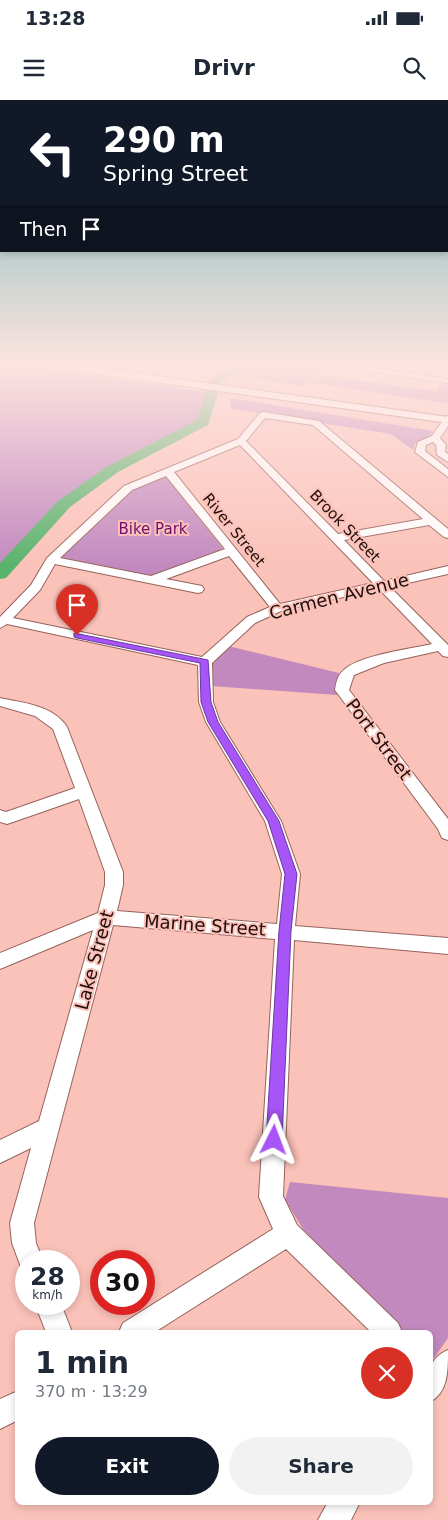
<!DOCTYPE html>
<html lang="en">
<head>
<meta charset="utf-8">
<style>
  body { margin:0; font-family:"DejaVu Sans",sans-serif; background:#f2f2f3; color:#1f2937; height:100vh; display:flex; flex-direction:column; font-size:19px; white-space:nowrap }
  * { box-sizing:border-box; margin:0 }
  p { font-size:16px; color:#747a83 }
  .icon { flex:none; width:28px; height:28px; fill:none; stroke:currentColor; stroke-width:2; stroke-linecap:round; stroke-linejoin:round }
  .map { position:relative; flex:1; overflow:hidden }
  .sheet { position:absolute; left:15px; top:1230px; width:418px; height:175px; display:flex; flex-direction:column; background:#fff; border-radius:8px; box-shadow:0 2px 8px #0003 }
  .sheet>* { flex:none }
  .banner { position:absolute; left:0px; top:0px; width:449px; height:152px; box-shadow:0 2px 8px #0003; background:#111827; color:#fff; overflow:hidden }
  .speed { position:absolute; left:15px; top:1150px; display:flex; gap:10px; font-size:25px; font-weight:700; text-align:center }
  .speed>* { display:grid; place-content:center; width:65px; height:65px; border-radius:50%; background:#fff; box-shadow:0 2px 8px #0003; line-height:1 }
  .speed small { font-size:12px; font-weight:400 }
  .speed .limit { border:8px solid #d22; background:#fff; color:#111 }
  .pin { position:absolute; display:grid; place-items:center; width:42px; height:42px; color:#fff; margin:-51px -21px; border-radius:50% 50% 50% 0; rotate:-45deg; box-shadow:0 0 5px #0007 }
  .pin .icon { rotate:45deg }
  .me { position:absolute; width:55px; margin:-28px; rotate:3deg; stroke-linejoin:round; filter:drop-shadow(0 0 4px #0008) }
  .turn { display:flex; align-items:center; gap:18px; height:105px; padding:0 20px; font-size:22px }
  .turn .icon { width:65px; height:65px; stroke-width:2.5 }
  .turn b { display:block; font-size:35px; line-height:42px }
  .then { display:flex; align-items:center; height:48px; padding:0 20px; background:#0003; gap:10px; font-size:19px }
  .round { display:grid; place-items:center; flex:none; width:52px; height:52px; border-radius:26px; background:#f2f2f3 }
  .headline { display:flex; align-items:center; justify-content:space-between; height:85px; padding:0 20px }
  h1 { font-size:30px; font-weight:600; line-height:38px }
  .action { display:flex; gap:10px; margin-top:auto; padding:10px 20px }
  .action a { flex:1; height:58px; border-radius:30px; background:#111827; color:#fff; font-size:20px; font-weight:600; line-height:58px; text-align:center }
  .action a+a { background:#f2f2f3; color:#1f2937 }
  .status { display:flex; justify-content:space-between; align-items:center; height:35px; padding:0 25px; background:#fff; direction:ltr }
  .status svg { height:14px; fill:currentColor }
  header { display:flex; justify-content:space-between; align-items:center; height:65px; padding:0 20px; background:#fff; font-size:22px; font-weight:600 }
  .map>svg:first-child { display:block }
</style>
</head>
<body>
<div class="status"><b>13:28</b><svg viewBox="0 0 49 12"><path d="M0 12V9h3v3zM5 12V6h3v6zM10 12V3h3v9zM15 12V0h3v12zM26 1h20v11H26zM47 4h2v5h-2z"/></svg></div>
<header><svg class="icon" aria-label="menu" viewBox="0 0 24 24"><path d="M4 6h16M4 12h16M4 18h16"/></svg>Drivr<svg class="icon" aria-label="search" viewBox="0 0 24 24"><circle cx="10" cy="10" r="6"/><path d="M15 15l6 6"/></svg></header>
<div class="map">
<svg width="448" height="1420" viewBox="0 0 448 1420">
  <rect width="100%" height="100%" fill="#fbc2b9"/>
  <g fill="#c289bf">
    <polygon points="0,268 41,268 211,293 203,322 113,369 64,404 0,474"/>
    <polygon points="216,268 321,268 301,286 211,271"/>
    <polygon points="317,275 436,291 444,282 448,282 448,301 444,303 308,282"/>
    <polygon points="230,298 433,331 430,337 415,343 413,350 391,334 231,309"/>
    <polygon points="165,375 223,449 151,476 60,458 132,390"/>
    <polygon points="228,546 339,573 337,595 211,586 211,564"/>
    <polygon points="290,1082 448,1098 448,1238 432,1261 430,1259 430,1232 404,1232 303,1129 285,1100"/>
  </g>
  <g fill="none" stroke-linecap="round" stroke-linejoin="round">
    <polygon fill="#58b36b" fill-rule="evenodd" points="226,268 241,268 221,283 208,325 118,372 70,407 6,478 0,479 0,463 58,401 108,366 197,320 209,281"/>
    <defs>
      <g id="minor">
        <polygon points="348,268 373,268 448,279 448,283"/>
        <path d="M263 312 319 321 448 429V438L444 437 429 425 344 440 384 481 448 466V474L390 487 448 545V557L443 556 438 551 384 563 354 575 349 590 448 719V740L442 738 438 729 335 590C336 582 338 574 345 569 361 555 410 549 432 544L379 489 281 511 255 523 212 563 213 602 220 622 281 721 300 774 295 826 448 838V854L294 840 283 1096 297 1125 398 1223 402 1232H371L286 1149 155 1232H119L123 1223 273 1129 259 1097 275 839 113 825 34 1123 36 1143 43 1161H26V1171L22 1170 12 1143 10 1123 31 1048 0 1063V1040L39 1021 93 830 0 869V853L98 813 105 785V772L79 699 13 722 7 724 0 722V710L6 712 75 688 53 629 35 616 0 606V598C23 603 53 605 67 627L123 772V785L117 811 277 824 282 774 265 721 206 622 199 602 198 565 7 524 0 528V517L31 485 47 458 124 386 238 339 260 313ZM265 318 313 325 423 419 338 434 246 341ZM240 345 373 483 280 504 174 372ZM166 376 225 449 151 476 60 458 132 390ZM229 456 270 507 247 517 202 557 13 518 40 490 55 464 198 493 202 492 204 489 202 486 166 479Z"/>
        <polygon points="448,316 448,326 440,338 446,345 445,352 448,354 448,362 437,355 436,345 433,342 426,345 425,351 448,369 448,377 415,352 418,342 432,336 445,317"/>
        <polygon points="35,1204 61,1204 72,1232 46,1232"/>
        <path d="M448 1250C448 1272 448 1292 430 1302 430 1280 424 1260 448 1250Z"/>
        <polygon points="18,1291 18,1320 0,1329 0,1299"/>
        <polygon points="328,1402 360,1402 351,1420 318,1420"/>
      </g>
      <polygon id="tertiary" points="70,268 99,268 448,317 448,323 75,271"/>
    </defs>
    <use href="#minor" stroke="#96635c" stroke-width="2"/>
    <use href="#tertiary" stroke="#96635c" stroke-width="2"/>
    <use href="#minor" fill="#fff" fill-rule="evenodd"/>
    <use href="#tertiary" fill="#fff" fill-rule="evenodd"/>
  </g>
  <linearGradient id="sky" x2="0" y2="1"><stop stop-color="#6eb4b6"/><stop offset="0.57" stop-color="#fde4e0"/><stop offset="1" stop-color="#fde4e0" stop-opacity="0"/></linearGradient>
  <rect width="448" height="467" fill="url(#sky)"/>
  <polygon fill="#a855f7" stroke="#6d37a1" points="74,533 208,560 211,602 218,622 279,721 297,774 291,831 282,1040 280,1045 274,1047 269,1045 266,1040 279,831 285,774 268,721 208,622 201,602 200,563 77,538 74,537"/>
  <g text-anchor="middle" dominant-baseline="central" stroke-width="4" stroke-linejoin="round" paint-order="stroke">
    <g font-size="15" fill="#200d0b" stroke="#fbc2b9">
      <text transform="translate(345 426) rotate(46)">Brook Street</text>
      <text transform="translate(234 430) rotate(51)">River Street</text>
    </g>
    <g font-size="15" fill="#6f0c6e" stroke="#fbc2b9">
      <text x="153" y="429">Bike Park</text>
    </g>
    <g font-size="18" fill="#200d0b" stroke="#fbc2b9">
      <text transform="translate(339 496) rotate(-14)">Carmen Avenue</text>
      <text transform="translate(379 639) rotate(53)">Port Street</text>
      <text transform="translate(205 825) rotate(4)">Marine Street</text>
      <text transform="translate(94 860) rotate(-75)">Lake Street</text>
    </g>
  </g>
</svg>
<div class="speed"><div>28<small>km/h</small></div><div class="limit">30</div></div>
<div class="pin" style="left:77px;top:535px;background:#d93025"><svg class="icon" aria-label="arrive" viewBox="0 0 24 24"><path d="M6 21V4h12l-3 4 3 4H6"/></svg></div>
<svg class="me" style="left:274px;top:1040px" viewBox="-20 -20 40 40"><path d="M0-17L14 15 0 8-14 15z" fill="#a855f7" stroke="#fff" stroke-width="4"/></svg>
<div class="banner">
<div class="turn"><svg class="icon" aria-label="left" viewBox="0 0 24 24"><path d="M17 20v-9H6M10 6l-5 5 5 5"/></svg><div><b>290 m</b>Spring Street</div></div>
<div class="then">Then<svg class="icon" aria-label="arrive" viewBox="0 0 24 24"><path d="M6 21V4h12l-3 4 3 4H6"/></svg></div>
</div>
<section class="sheet">
<div class="headline"><div><h1>1 min</h1><p>370 m · 13:29</p></div><a class="round" style="background:#d93025;color:#fff"><svg class="icon" aria-label="close" viewBox="0 0 24 24"><path d="M6 6l12 12M18 6L6 18"/></svg></a></div>
<div class="action"><a>Exit</a><a>Share</a></div>
</section>
</div>
</body>
</html>
